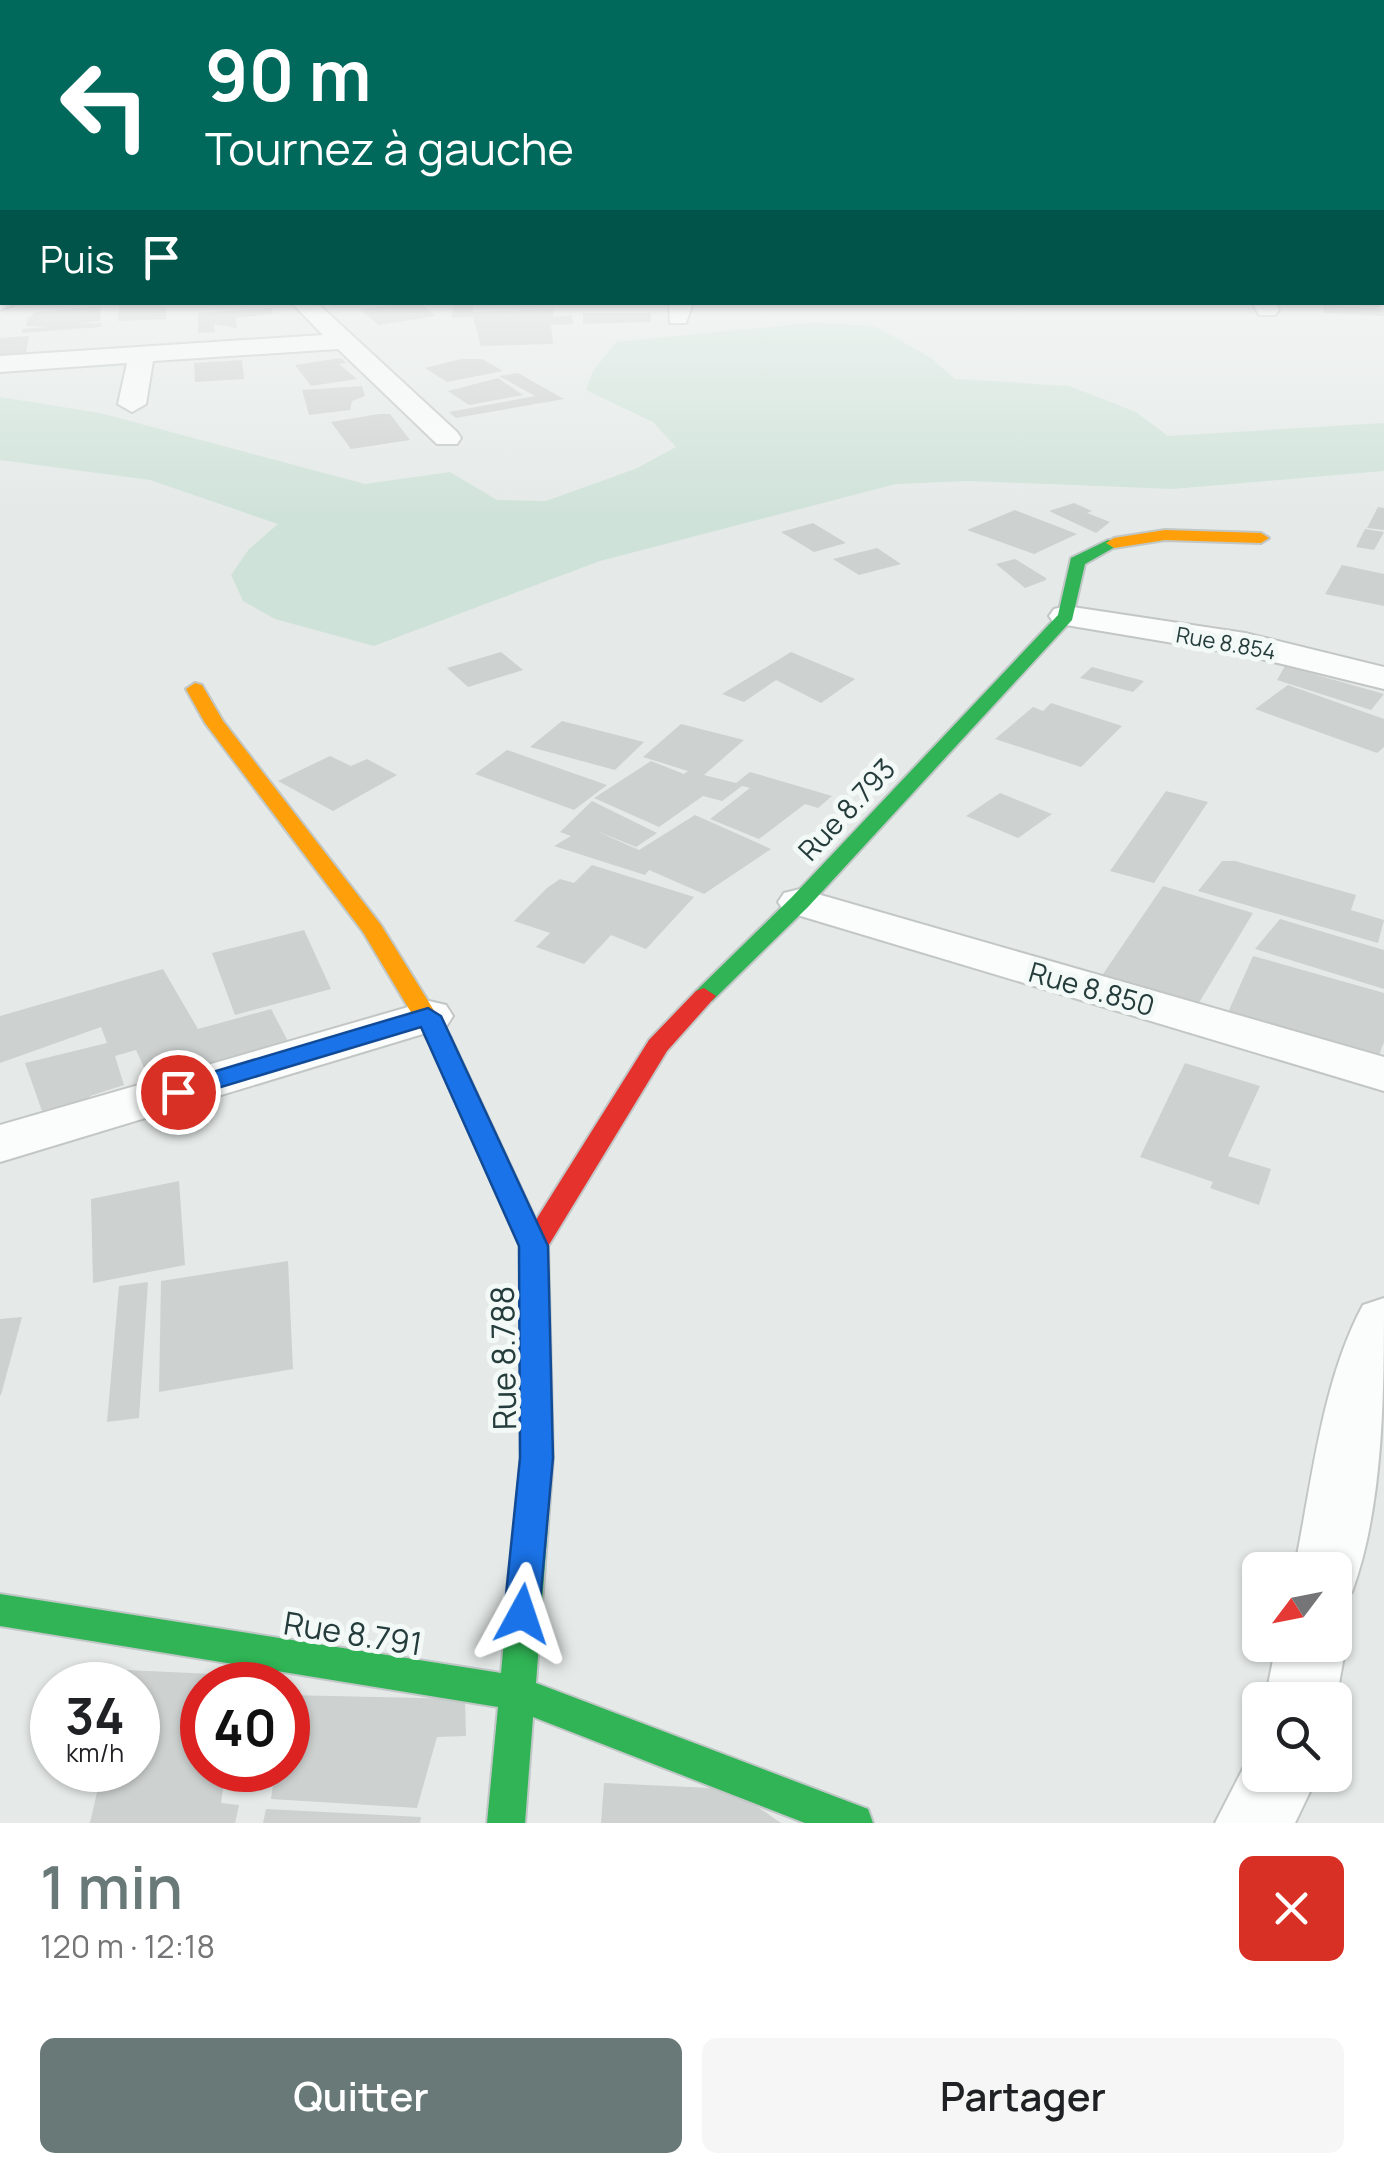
<!DOCTYPE html>
<html lang="fr">
<head>
<meta charset="utf-8">
<style>
  body { margin:0; font-family:Manrope,sans-serif; background:#f6f6f6; color:#202124; height:100vh; display:flex; flex-direction:column; font-size:38px; white-space:nowrap }
  * { box-sizing:border-box; margin:0 }
  p { font-size:32px; color:#757577 }
  .icon { flex:none; width:55px; height:55px; fill:none; stroke:currentColor; stroke-width:2; stroke-linecap:round; stroke-linejoin:round }
  .map { position:relative; height:1823px; overflow:hidden }
  .details { display:flex; flex-direction:column; background:#fff; flex:1 }
  .details>* { flex:none }
  .hud { position:absolute; left:0px; top:0px; width:1385px; height:305px; box-shadow:0 2px 8px #0004; background:#00695c; color:#fff; overflow:hidden }
  .needle { width:65px; rotate:238deg }
  .fabs { position:absolute; left:1242px; top:1552px; display:grid; gap:20px }
  .fabs a { display:grid; place-items:center; width:110px; height:110px; border-radius:15px; background:#fff; box-shadow:0 2px 8px #0004; font-size:50px }
  .speed { position:absolute; left:30px; top:1662px; display:flex; gap:20px; font-size:50px; font-weight:700; text-align:center }
  .speed>* { display:grid; place-content:center; width:130px; height:130px; border-radius:50%; background:#fff; box-shadow:0 2px 8px #0004; line-height:1 }
  .speed small { font-size:25px; font-weight:400 }
  .speed .limit { border:15px solid #d22; background:#fff; color:#111 }
  .pin { position:absolute; display:grid; place-items:center; width:85px; height:85px; color:#fff; margin:-42px; border:5px solid #fff; border-radius:50%; box-shadow:0 2px 10px #0007 }
  .me { position:absolute; width:110px; margin:-55px; rotate:5deg; stroke-linejoin:round; filter:drop-shadow(0 0 8px #0008) }
  .turn { display:flex; align-items:center; gap:35px; height:210px; padding:0 40px; font-size:45px }
  .turn .icon { width:130px; height:130px; stroke-width:2.5 }
  .turn b { display:block; font-size:70px; line-height:85px }
  .then { display:flex; align-items:center; height:95px; padding:0 40px; background:#0003; gap:20px; font-size:38px }
  .round { display:grid; place-items:center; flex:none; width:105px; height:105px; border-radius:15px; background:#f6f6f6 }
  .headline { display:flex; align-items:center; justify-content:space-between; height:170px; padding:0 40px }
  h1 { font-size:60px; font-weight:600; line-height:75px; color:#687978 }
  .cta { display:flex; gap:20px; margin-top:auto; padding:20px 40px }
  .cta a { flex:1; height:115px; border-radius:15px; background:#687978; color:#fff; font-size:40px; font-weight:600; line-height:115px; text-align:center }
  .cta a+a { background:#f6f6f6; color:#202124 }
  .map>svg:first-child { display:block }
</style>
</head>
<body>
<div class="map">
<svg width="1384" height="1823" viewBox="0 0 1384 1823">
  <rect width="100%" height="100%" fill="#e5eae9"/>
  <polygon fill="#cfe2d9" points="811,323 875,326 931,358 955,379 1069,386 1136,412 1168,436 1384,423 1384,471 1173,489 968,481 896,484 600,561 374,646 275,619 243,601 231,575 249,549 278,524 150,480 0,460 0,397 100,413 365,484 450,472 497,500 546,501 635,469 676,447 653,422 586,390 593,371 616,342"/>
  <g fill="#cdd1d0">
    <polygon points="144,302 166,307 166,319 118,321 119,304"/>
    <polygon points="419,302 436,316 379,325 359,309"/>
    <polygon points="453,305 473,305 473,312 553,309 553,317 572,315 573,324 551,325 553,344 481,346 473,317 452,318"/>
    <polygon points="1323,305 1384,309 1384,316 1324,313"/>
    <polygon points="101,306 100,321 72,324 102,323 101,327 22,333 22,329 48,327 26,326 28,318 36,312"/>
    <polygon points="272,308 273,314 236,318 237,328 214,324 215,332 198,333 198,313"/>
    <polygon points="583,313 651,313 651,322 583,324"/>
    <polygon points="29,336 26,353 0,362 0,338"/>
    <polygon points="341,358 346,363 339,364 357,379 311,386 295,365"/>
    <polygon points="461,359 482,359 503,371 447,382 425,368"/>
    <polygon points="242,360 244,379 195,382 194,363"/>
    <polygon points="518,373 564,399 456,418 449,412 535,396 499,376"/>
    <polygon points="498,378 523,395 469,405 448,391"/>
    <polygon points="362,386 365,396 352,401 350,410 309,415 302,390"/>
    <polygon points="379,414 390,414 410,440 351,449 331,422"/>
    <polygon points="1074,503 1092,511 1087,513 1110,522 1096,533 1049,511"/>
    <polygon points="1378,507 1384,508 1384,530 1367,528"/>
    <polygon points="1015,510 1077,534 1034,554 967,530"/>
    <polygon points="813,523 846,543 814,552 781,532"/>
    <polygon points="1365,529 1384,532 1374,550 1356,547"/>
    <polygon points="877,548 901,564 859,575 833,559"/>
    <polygon points="1015,559 1046,578 1046,580 1025,588 996,564"/>
    <polygon points="1342,565 1384,574 1384,606 1325,594"/>
    <polygon points="501,652 523,670 468,687 447,668"/>
    <polygon points="791,652 855,679 821,703 776,680 744,702 722,694"/>
    <polygon points="1285,666 1384,694 1371,710 1277,680"/>
    <polygon points="1092,667 1103,670 1144,681 1133,692 1080,678"/>
    <polygon points="1288,685 1384,719 1384,747 1377,753 1255,709"/>
    <polygon points="1051,703 1122,726 1081,767 995,739 1033,707 1043,711"/>
    <polygon points="562,721 644,742 615,770 530,747"/>
    <polygon points="681,724 744,740 704,775 736,783 750,772 832,796 818,808 805,804 759,839 710,819 750,788 742,786 722,801 703,796 659,827 594,798 651,761 684,774 688,771 643,757"/>
    <polygon points="507,750 607,785 574,810 475,774"/>
    <polygon points="330,756 351,766 367,759 397,775 333,811 278,781"/>
    <polygon points="1166,791 1208,802 1154,883 1110,871"/>
    <polygon points="1000,793 1052,814 1018,838 966,816"/>
    <polygon points="592,801 657,833 636,847 594,830 639,850 695,815 771,849 704,894 649,870 645,875 554,846 571,836 560,832"/>
    <polygon points="1222,861 1235,861 1356,895 1351,910 1384,920 1378,943 1198,891"/>
    <polygon points="592,865 694,897 646,949 611,935 584,964 536,947 550,933 514,921 547,888 560,879 574,883"/>
    <polygon points="1163,886 1253,913 1197,1006 1101,977"/>
    <polygon points="1280,919 1384,950 1384,989 1255,949"/>
    <polygon points="304,930 331,989 235,1015 212,953"/>
    <polygon points="1253,956 1384,993 1384,1042 1377,1060 1226,1017"/>
    <polygon points="163,969 198,1029 271,1009 291,1047 156,1094 136,1050 115,1056 124,1085 90,1096 94,1111 47,1125 25,1063 107,1043 101,1027 0,1063 0,1016"/>
    <polygon points="1185,1063 1260,1086 1228,1156 1271,1169 1259,1205 1210,1188 1213,1182 1140,1157"/>
    <polygon points="179,1181 185,1265 93,1283 91,1199"/>
    <polygon points="288,1261 293,1369 159,1392 161,1281"/>
    <polygon points="148,1282 139,1418 107,1422 119,1286"/>
    <polygon points="22,1317 1,1395 0,1395 0,1319"/>
    <polygon points="126,1670 257,1676 256,1685 202,1685 202,1770 226,1770 221,1803 239,1805 235,1823 90,1823 102,1770 138,1770 138,1685 123,1685"/>
    <polygon points="288,1695 465,1699 466,1736 437,1737 417,1808 271,1799 275,1770 288,1770"/>
    <polygon points="604,1783 732,1789 781,1823 601,1823"/>
    <polygon points="266,1809 421,1817 420,1823 263,1823"/>
  </g>
  <g fill="none" stroke-linecap="round" stroke-linejoin="round">
    <defs>
      <g id="street">
        <polygon points="0,296 2,302 21,302 0,310"/>
        <polygon points="291,302 316,302 457,432 461,438 457,444 437,444 338,349 153,361 146,404 132,412 118,404 127,363 0,372 0,356 323,335"/>
        <polygon points="669,302 693,302 686,323 670,323"/>
        <polygon points="1252,302 1275,302 1279,310 1275,315 1259,315"/>
        <polygon points="1066,606 1245,633 1384,667 1384,689 1245,655 1054,623 1049,616 1054,609"/>
        <polygon points="800,889 1384,1057 1384,1091 784,911 778,902 784,893"/>
        <polygon points="429,1001 446,1005 453,1016 446,1027 0,1162 0,1125"/>
        <path d="M1384 1298C1384 1391 1384 1505 1352 1592L1335 1598V1570H1294C1312 1484 1321 1383 1363 1305Z"/>
        <polygon points="1336,1622 1346,1645 1335,1706 1335,1700 1265,1700 1276,1645 1335,1645"/>
        <polygon points="1260,1746 1260,1775 1318,1775 1295,1823 1215,1823 1253,1749"/>
      </g>
      <g id="fast">
        <polygon points="1108,540 1122,543 1085,564 1072,620 808,907 712,1001 696,1001 692,996 696,991 792,897 1058,615 1071,558"/>
        <polygon points="439,1030 451,1038 548,1246 553,1458 536,1683 868,1809 873,1823 805,1823 533,1717 525,1823 487,1823 498,1707 0,1626 0,1594 501,1673 521,1458 520,1246 427,1038"/>
      </g>
      <g id="slow">
        <polygon points="1165,530 1261,533 1269,538 1261,543 1165,540 1114,548 1106,543 1114,538"/>
        <polygon points="195,683 202,685 223,721 381,925 451,1038 448,1044 430,1044 363,932 205,723 186,689"/>
      </g>
      <polygon id="jam" points="704,988 716,996 667,1051 544,1253 534,1257 524,1253 520,1246 524,1239 649,1040 696,991"/>
    </defs>
    <use href="#street" stroke="#c2c7c6" stroke-width="4"/>
    <use href="#fast" stroke="#c1c7c6" stroke-width="4"/>
    <use href="#slow" stroke="#c1c7c6" stroke-width="4"/>
    <use href="#jam" stroke="#c1c7c6" stroke-width="4"/>
    <use href="#street" fill="#fbfcfc" fill-rule="evenodd"/>
    <use href="#fast" fill="#30b455" fill-rule="evenodd"/>
    <use href="#slow" fill="#ff9f0a" fill-rule="evenodd"/>
    <use href="#jam" fill="#e5322d" fill-rule="evenodd"/>
  </g>
  <linearGradient id="sky" x2="0" y2="1"><stop stop-color="#8fbbe1"/><stop offset="0.51" stop-color="#f3f6f5"/><stop offset="1" stop-color="#f3f6f5" stop-opacity="0"/></linearGradient>
  <rect width="1384" height="516" fill="url(#sky)"/>
  <polygon fill="#1a73e8" stroke="#114b97" stroke-width="2.5" points="428,1008 441,1016 548,1246 553,1458 539,1614 534,1625 522,1630 509,1625 504,1614 520,1458 519,1246 421,1027 178,1100 165,1092 169,1085"/>
  <g text-anchor="middle" dominant-baseline="central" stroke-width="10" stroke-linejoin="round" paint-order="stroke">
    <g font-size="22" fill="#243c3b" stroke="#f3f9f7">
      <text transform="translate(1226 643) rotate(10)">Rue 8.854</text>
    </g>
    <g font-size="28" fill="#243c3b" stroke="#f3f9f7">
      <text transform="translate(846 809) rotate(-47)">Rue 8.793</text>
      <text transform="translate(1092 988) rotate(16)">Rue 8.850</text>
    </g>
    <g font-size="32" fill="#243c3b" stroke="#f3f9f7">
      <text transform="translate(503 1358) rotate(-91)">Rue 8.788</text>
      <text transform="translate(353 1633) rotate(9)">Rue 8.791</text>
    </g>
  </g>
</svg>
<div class="fabs">
<a><svg class="needle" viewBox="-14 -14 28 28"><path d="M0-13l5 13h-10z" fill="#e53935"/><path d="M0 13l5-13h-10z" fill="#757577"/></svg></a>
<a><svg class="icon" aria-label="search" viewBox="0 0 24 24"><circle cx="10" cy="10" r="6"/><path d="M15 15l6 6"/></svg></a>
</div>
<div class="speed"><div>34<small>km/h</small></div><div class="limit">40</div></div>
<div class="pin" style="left:178px;top:1092px;background:#d93025"><svg class="icon" aria-label="arrive" viewBox="0 0 24 24"><path d="M6 21V4h12l-3 4 3 4H6"/></svg></div>
<svg class="me" style="left:522px;top:1614px" viewBox="-20 -20 40 40"><path d="M0-17L14 15 0 8-14 15z" fill="#1a73e8" stroke="#fff" stroke-width="4"/></svg>
<div class="hud">
<div class="turn"><svg class="icon" aria-label="left" viewBox="0 0 24 24"><path d="M17 20v-9H6M10 6l-5 5 5 5"/></svg><div><b>90 m</b>Tournez à gauche</div></div>
<div class="then">Puis<svg class="icon" aria-label="arrive" viewBox="0 0 24 24"><path d="M6 21V4h12l-3 4 3 4H6"/></svg></div>
</div>
</div>
<section class="details">
<div class="headline"><div><h1>1 min</h1><p>120 m · 12:18</p></div><a class="round" style="background:#d93025;color:#fff"><svg class="icon" aria-label="close" viewBox="0 0 24 24"><path d="M6 6l12 12M18 6L6 18"/></svg></a></div>
<div class="cta"><a>Quitter</a><a>Partager</a></div>
</section>
</body>
</html>
